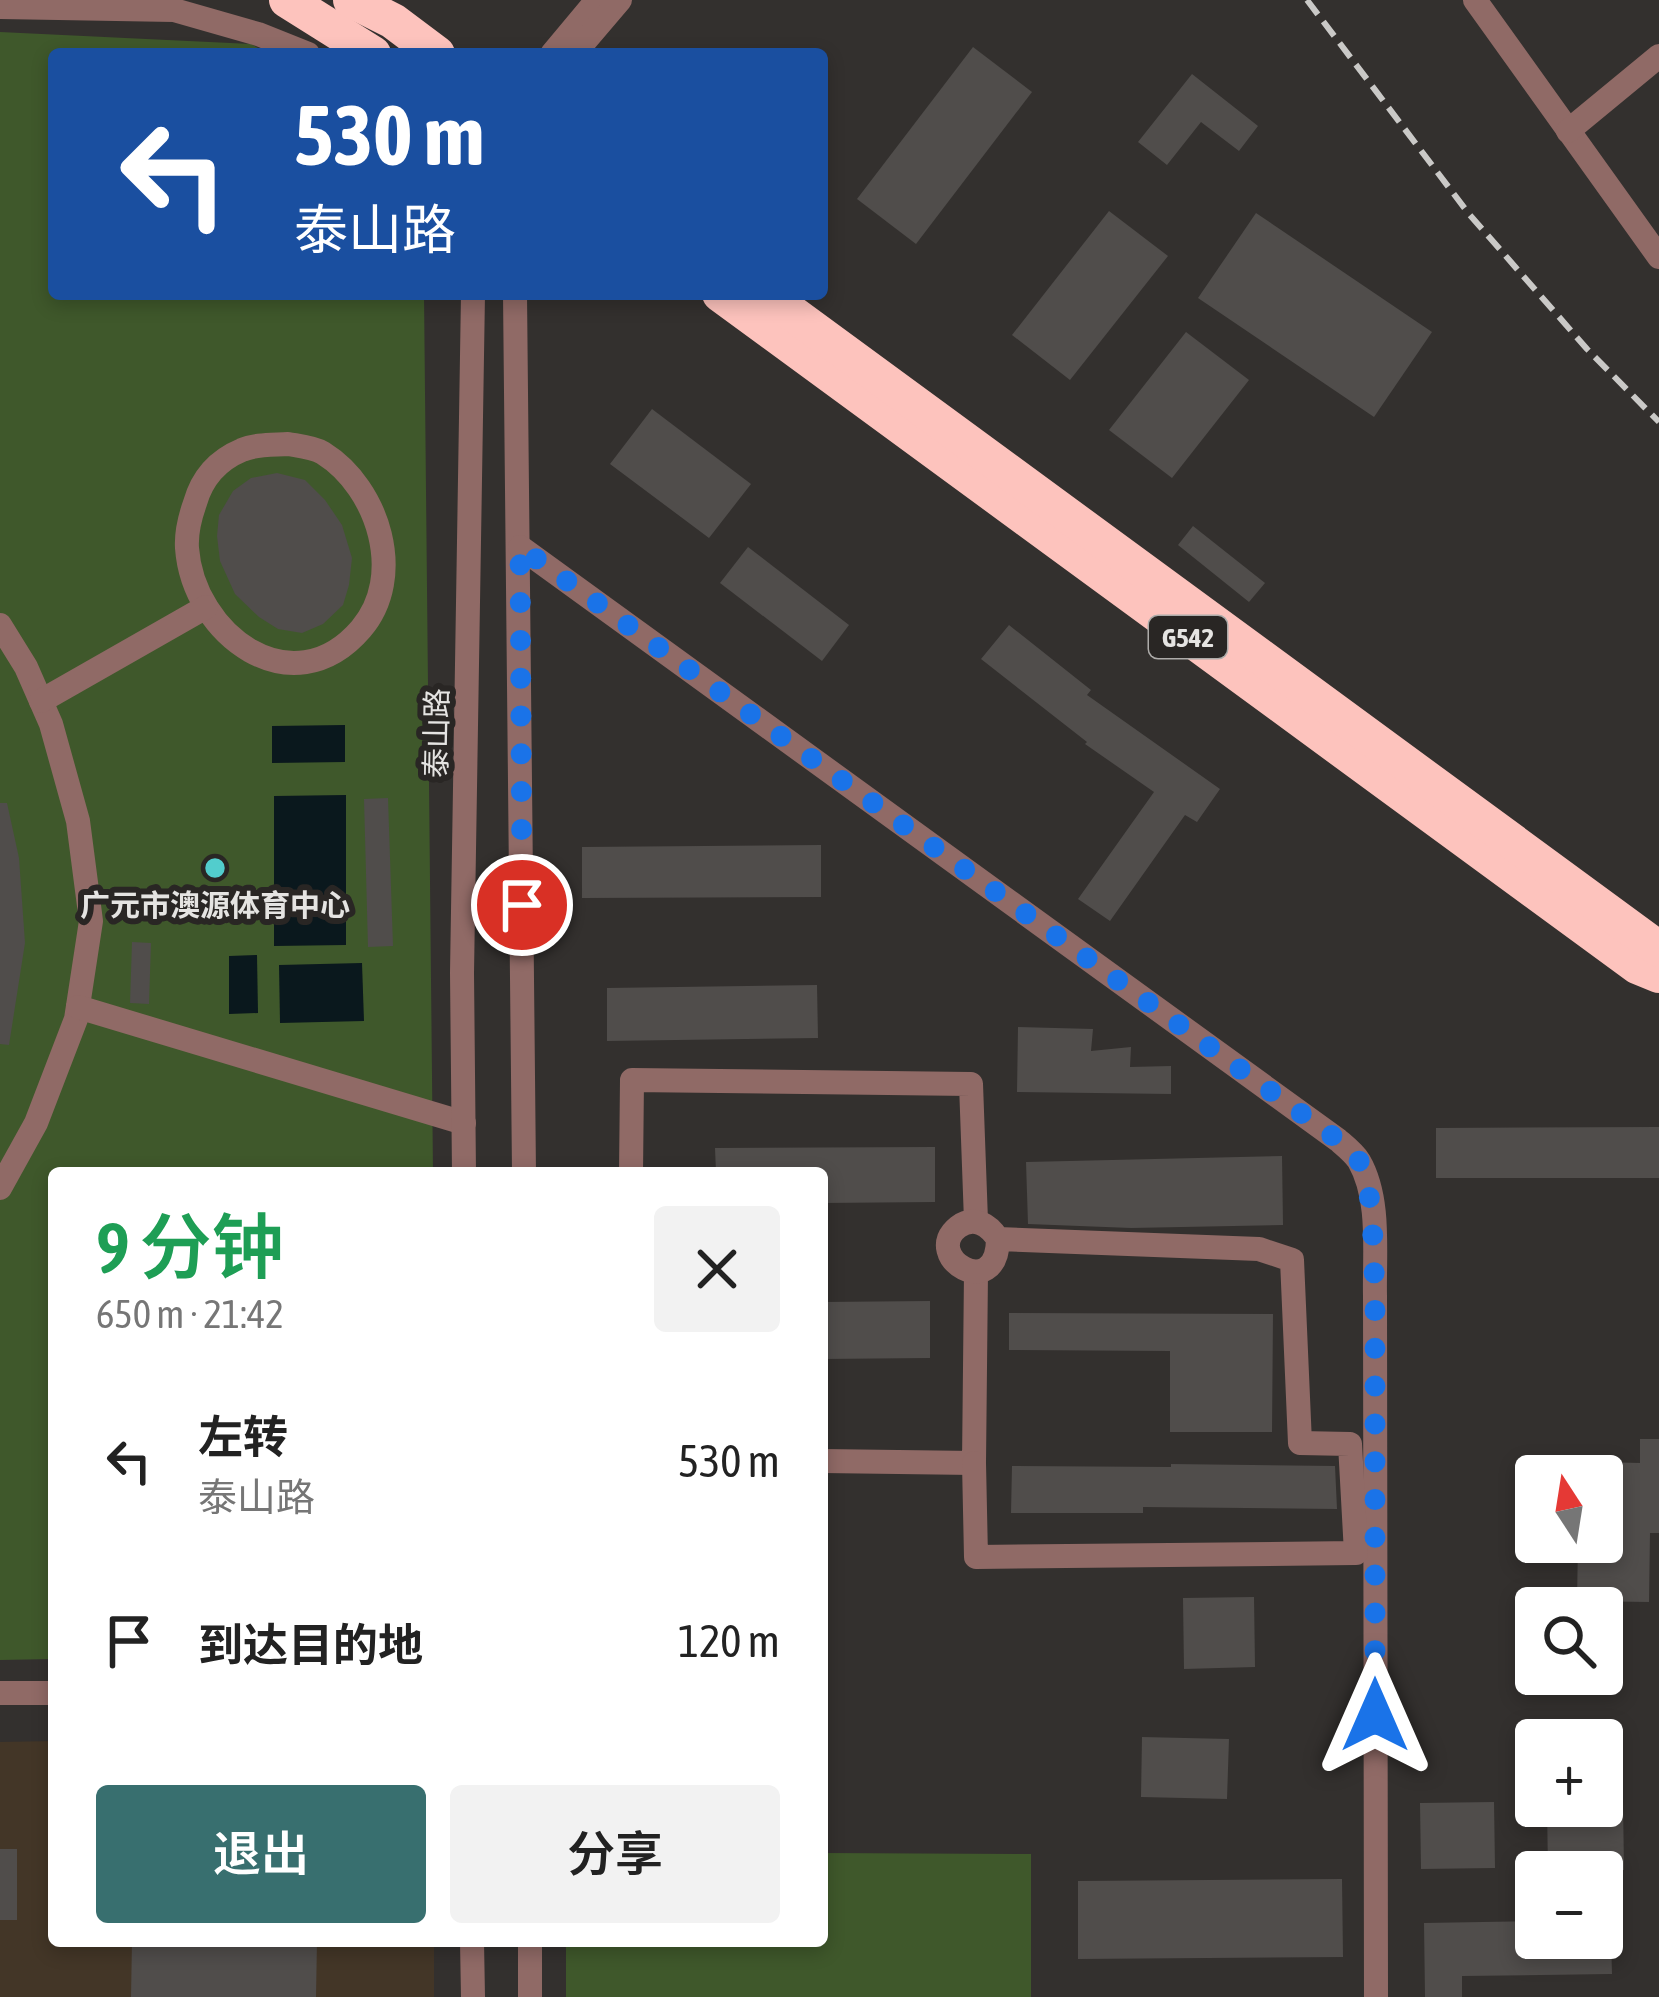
<!DOCTYPE html>
<html lang="zh">
<head>
<meta charset="utf-8">
<style>
  body { margin:0; font-family:"Asap Condensed","Noto Sans SC",sans-serif; background:#f2f2f2; color:#222; height:100vh; display:flex; flex-direction:column; font-size:45px; white-space:nowrap }
  * { box-sizing:border-box; margin:0 }
  p { font-size:39px; color:#767676 }
  .icon { flex:none; width:66px; height:66px; fill:none; stroke:currentColor; stroke-width:2; stroke-linecap:round; stroke-linejoin:round }
  .map { position:relative; flex:1; overflow:hidden }
  .side { position:absolute; left:48px; top:1167px; width:780px; height:780px; display:flex; flex-direction:column; background:#fff; border-radius:12px; box-shadow:0 6px 18px #0003 }
  .side>* { flex:none }
  .hud { position:absolute; left:48px; top:48px; width:780px; height:252px; border-radius:12px; box-shadow:0 6px 18px #0003; background:#1a4fa0; color:#fff; overflow:hidden }
  .needle { width:78px; rotate:348deg }
  .controls { position:absolute; left:1515px; top:1455px; display:grid; gap:24px }
  .controls a { display:grid; place-items:center; width:108px; height:108px; border-radius:12px; background:#fff; box-shadow:0 6px 18px #0003; font-size:60px }
  .pin { position:absolute; display:grid; place-items:center; width:102px; height:102px; color:#fff; margin:-51px; border:6px solid #fff; border-radius:50%; box-shadow:0 3px 12px #0007 }
  .me { position:absolute; width:132px; margin:-66px; rotate:0deg; stroke-linejoin:round; filter:drop-shadow(0 0 9px #0008) }
  .turn { display:flex; align-items:center; gap:42px; height:252px; padding:0 48px; font-size:54px }
  .turn .icon { width:156px; height:156px; stroke-width:2.5 }
  .turn b { display:block; font-size:84px; line-height:102px }
  .round { display:grid; place-items:center; flex:none; width:126px; height:126px; border-radius:12px; background:#f2f2f2 }
  .summary { display:flex; align-items:center; justify-content:space-between; height:204px; padding:0 48px }
  h1 { font-size:72px; font-weight:600; line-height:90px; color:#1e9e55 }
  .action { display:flex; gap:24px; margin-top:auto; padding:24px 48px }
  .action a { flex:1; height:138px; border-radius:12px; background:#386f6f; color:#fff; font-size:48px; font-weight:600; line-height:138px; text-align:center }
  .action a+a { background:#f2f2f2; color:#222 }
  ul { padding:0; list-style:none }
  li { display:flex; align-items:center; gap:36px; height:180px; padding:0 48px }
  li div { flex:1 }
  li b { display:block; font-size:45px }
  li em { font-style:normal }
  .map>svg:first-child { display:block }
</style>
</head>
<body>
<div class="map">
<svg width="1659" height="1997" viewBox="0 0 1659 1997">
  <rect width="100%" height="100%" fill="#33302e"/>
  <polygon fill="#433627" points="54,1741 54,1941 434,1941 434,1997 0,1997 0,1742"/>
  <g fill="#3f582b">
    <polygon points="0,32 251,44 269,54 54,54 54,294 424,294 433,1173 54,1173 54,1659 0,1660"/>
    <polygon points="822,1853 1031,1854 1031,1997 566,1997 566,1941 822,1941"/>
  </g>
  <g fill="#0a181d">
    <polygon points="345,725 345,762 272,763 272,726"/>
    <polygon points="346,795 346,945 274,946 274,796"/>
    <polygon points="257,955 258,1013 229,1014 229,956"/>
    <polygon points="362,963 364,1021 280,1023 279,965"/>
  </g>
  <g fill="#504d4b">
    <polygon points="973,47 1032,92 916,244 857,199"/>
    <polygon points="1192,74 1258,126 1239,151 1201,122 1167,165 1138,142"/>
    <polygon points="1109,211 1168,256 1070,380 1012,335"/>
    <polygon points="1256,213 1432,332 1374,417 1198,298"/>
    <polygon points="1186,332 1249,380 1172,478 1109,430"/>
    <polygon points="652,409 751,484 709,538 610,464"/>
    <polygon points="277,473 305,480 325,500 342,525 352,558 349,585 343,605 323,624 302,633 278,629 259,617 235,594 220,561 217,536 219,515 233,491 251,478"/>
    <polygon points="1193,526 1265,583 1249,602 1178,545"/>
    <polygon points="748,547 849,625 822,661 720,583"/>
    <polygon points="1009,625 1091,690 1087,695 1220,789 1197,822 1185,815 1110,921 1078,899 1154,792 1085,744 1087,742 981,659"/>
    <polygon points="388,798 393,946 368,947 364,799"/>
    <polygon points="0,803 7,803 19,858 25,943 9,1045 0,1044"/>
    <polygon points="821,845 821,897 582,898 582,847"/>
    <polygon points="132,942 151,943 149,1004 130,1003"/>
    <polygon points="817,985 818,1038 607,1041 607,988"/>
    <polygon points="1018,1027 1093,1029 1091,1051 1131,1047 1130,1067 1171,1066 1171,1094 1017,1092"/>
    <polygon points="1659,1127 1659,1178 1436,1178 1436,1128"/>
    <polygon points="935,1147 935,1202 822,1203 822,1173 716,1173 715,1148"/>
    <polygon points="1282,1156 1283,1225 1131,1228 1028,1224 1026,1162"/>
    <polygon points="930,1301 930,1358 822,1359 822,1302"/>
    <polygon points="1009,1313 1273,1314 1272,1432 1170,1432 1170,1351 1009,1350"/>
    <polygon points="1640,1439 1659,1439 1659,1533 1650,1533 1649,1602 1577,1601 1578,1542 1602,1542 1602,1462 1640,1463"/>
    <polygon points="1171,1464 1335,1466 1337,1509 1143,1507 1143,1513 1011,1513 1012,1466 1171,1467"/>
    <polygon points="1254,1597 1255,1667 1184,1669 1183,1598"/>
    <polygon points="1142,1737 1229,1739 1227,1799 1141,1797"/>
    <polygon points="1602,1801 1623,1801 1624,1870 1548,1872 1547,1806 1602,1806"/>
    <polygon points="1494,1802 1495,1868 1421,1869 1420,1803"/>
    <rect x="0" y="1849" width="17" height="71"/>
    <polygon points="1342,1879 1343,1957 1078,1959 1078,1881"/>
    <polygon points="1536,1921 1536,1938 1611,1938 1612,1974 1462,1976 1462,1997 1425,1997 1424,1923"/>
    <polygon points="132,1941 317,1941 316,1997 131,1997"/>
  </g>
  <g fill="none" stroke-linecap="round" stroke-linejoin="round">
    <g stroke="#906a66" stroke-width="24">
      <polyline points="1475,0 1659,257"/>
      <polyline points="0,7 174,10 258,34 308,54"/>
      <polyline points="552,54 597,0"/>
      <polyline points="574,54 620,0"/>
      <polyline points="1568,131 1659,56"/>
      <polyline points="515,294 524,1173"/>
      <path d="M288 444C299 446 313 447 323 453 379 488 406 577 361 629 292 709 193 634 187 548 186 532 190 517 195 503 202 478 218 460 242 450 255 444 273 445 288 444Z"/>
      <path d="M520 547 1338 1140C1345 1146 1354 1153 1359 1161 1381 1199 1374 1254 1375 1296L1376 1997"/>
      <polyline points="0,625 26,667 51,724 78,821 91,921 76,1019 36,1123 0,1188"/>
      <polyline points="41,701 206,607"/>
      <polyline points="78,1007 464,1123"/>
      <polyline points="464,1173 462,973 473,294"/>
      <polyline points="631,1173 632,1080 971,1084 976,1221"/>
      <polyline points="822,1461 974,1463 976,1272"/>
      <path d="M974 1463 976 1557 1356 1553 1350 1444 1300 1443 1292 1260 1259 1249 998 1239C989 1225 974 1215 958 1227 921 1256 997 1304 998 1239"/>
      <polyline points="0,1693 54,1693"/>
      <polyline points="472,1941 473,1997"/>
      <polyline points="530,1941 530,1997"/>
    </g>
    <g stroke="#fdc3bd" stroke-width="36">
      <polyline points="287,0 373,54"/>
      <polyline points="351,0 393,21 437,54"/>
      <polyline points="720,294 1637,966 1659,975"/>
      <polyline points="766,294 1659,949"/>
    </g>
    <polyline stroke="#cac9c7" stroke-width="6" stroke-dasharray="18 9" stroke-linecap="butt" points="1307,0 1469,214 1587,349 1659,422"/>
  </g>
  <g fill="none" stroke-linecap="round" stroke-linejoin="round">
    <polyline stroke="#1a73e8" stroke-width="21" stroke-dasharray="0 37.8" points="522,905 520,547 1338,1140 1358,1158 1367,1183 1372,1213 1375,1296 1375,1715"/>
  </g>
  <circle fill="#52cdcd" stroke="#292624" stroke-width="4.5" cx="215" cy="868" r="12"/>
  <g text-anchor="middle" dominant-baseline="central" stroke-width="12" stroke-linejoin="round" paint-order="stroke">
    <rect fill="#292624" stroke="#adaba9" stroke-width="3" x="1149" y="616" width="78" height="42" rx="9"/>
    <g font-size="27" font-weight="bold" fill="#e5e4e2">
      <text x="1188" y="637">G542</text>
    </g>
    <g font-size="30" fill="#e5e4e2" stroke="#292624">
      <text transform="translate(436 733) rotate(-89)">泰山路</text>
    </g>
    <g font-size="30" font-weight="bold" fill="#e5e4e2" stroke="#292624">
      <text x="215" y="905">广元市澳源体育中心</text>
    </g>
  </g>
</svg>
<div class="controls">
<a><svg class="needle" viewBox="-14 -14 28 28"><path d="M0-13l5 13h-10z" fill="#e53935"/><path d="M0 13l5-13h-10z" fill="#767676"/></svg></a>
<a><svg class="icon" aria-label="search" viewBox="0 0 24 24"><circle cx="10" cy="10" r="6"/><path d="M15 15l6 6"/></svg></a>
<a>+</a>
<a>−</a>
</div>
<div class="pin" style="left:522px;top:905px;background:#d93025"><svg class="icon" aria-label="arrive" viewBox="0 0 24 24"><path d="M6 21V4h12l-3 4 3 4H6"/></svg></div>
<svg class="me" style="left:1375px;top:1715px" viewBox="-20 -20 40 40"><path d="M0-17L14 15 0 8-14 15z" fill="#1a73e8" stroke="#fff" stroke-width="4"/></svg>
<div class="hud">
<div class="turn"><svg class="icon" aria-label="left" viewBox="0 0 24 24"><path d="M17 20v-9H6M10 6l-5 5 5 5"/></svg><div><b>530 m</b>泰山路</div></div>
</div>
<section class="side">
<div class="summary"><div><h1>9 分钟</h1><p>650 m · 21:42</p></div><a class="round"><svg class="icon" aria-label="close" viewBox="0 0 24 24"><path d="M6 6l12 12M18 6L6 18"/></svg></a></div>
<ul>
<li><svg class="icon" aria-label="left" viewBox="0 0 24 24"><path d="M17 20v-9H6M10 6l-5 5 5 5"/></svg><div><b>左转</b><p>泰山路</p></div><em>530 m</em></li>
<li><svg class="icon" aria-label="arrive" viewBox="0 0 24 24"><path d="M6 21V4h12l-3 4 3 4H6"/></svg><div><b>到达目的地</b></div><em>120 m</em></li>
</ul>
<div class="action"><a>退出</a><a>分享</a></div>
</section>
</div>
</body>
</html>
